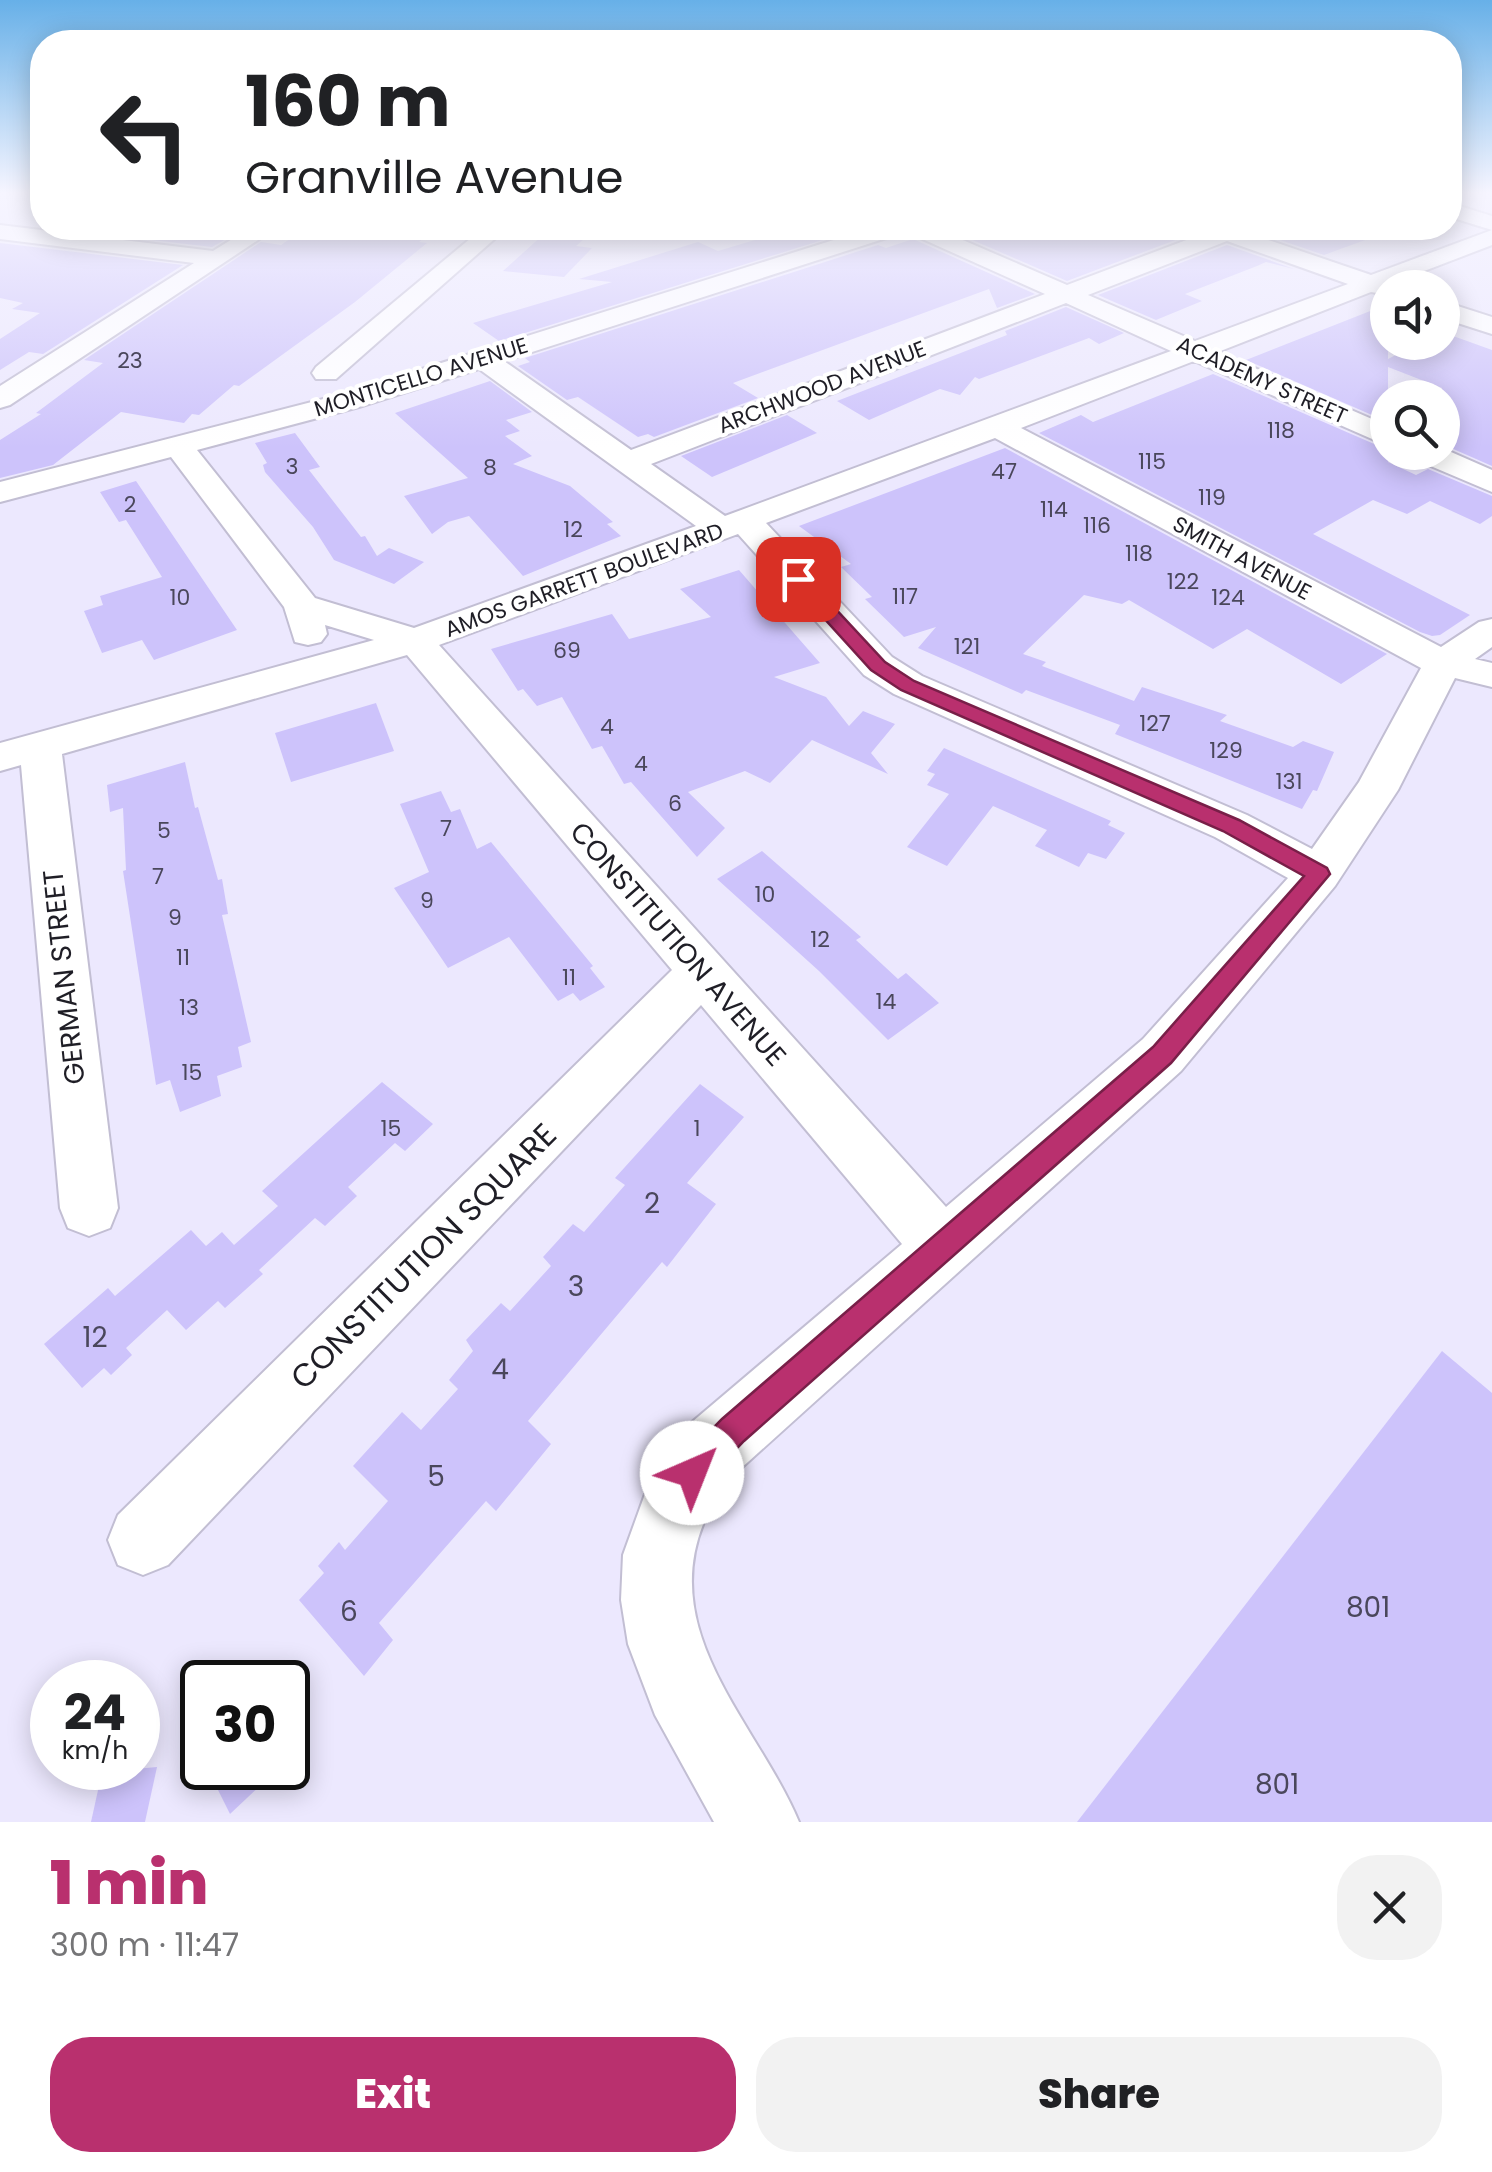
<!DOCTYPE html>
<html lang="en">
<head>
<meta charset="utf-8">
<style>
  body { margin:0; font-family:Poppins,sans-serif; background:#f2f2f2; color:#202124; height:100vh; display:flex; flex-direction:column; font-size:38px; white-space:nowrap }
  * { box-sizing:border-box; margin:0 }
  p { font-size:32px; color:#757577 }
  .icon { flex:none; width:55px; height:55px; fill:none; stroke:currentColor; stroke-width:2; stroke-linecap:round; stroke-linejoin:round }
  .map { position:relative; height:1822px; overflow:hidden }
  .side { display:flex; flex-direction:column; background:#fff; flex:1 }
  .side>* { flex:none }
  .top-card { position:absolute; left:30px; top:30px; width:1432px; height:210px; border-radius:40px; box-shadow:0 5px 25px #0003; background:#fff; color:#202124; overflow:hidden }
  .controls { position:absolute; left:1370px; top:270px; display:grid; gap:20px }
  .controls a { display:grid; place-items:center; width:90px; height:90px; border-radius:50%; background:#fff; box-shadow:0 5px 25px #0003; font-size:50px }
  .speed { position:absolute; left:30px; top:1660px; display:flex; gap:20px; font-size:50px; font-weight:700; text-align:center }
  .speed>* { display:grid; place-content:center; width:130px; height:130px; border-radius:50%; background:#fff; box-shadow:0 5px 25px #0003; line-height:1 }
  .speed small { font-size:25px; font-weight:400 }
  .speed .limit { border:5px solid #111; border-radius:15px; background:#fff; color:#111 }
  .pin { position:absolute; display:grid; place-items:center; width:85px; height:85px; color:#fff; margin:-42px; border-radius:20px; box-shadow:0 5px 15px #0006 }
  .me { position:absolute; width:110px; margin:-55px; rotate:44deg; stroke-linejoin:round; filter:drop-shadow(0 0 8px #0008) }
  .turn { display:flex; align-items:center; gap:35px; height:210px; padding:0 50px; font-size:45px }
  .turn .icon { width:130px; height:130px; stroke-width:2.5 }
  .turn b { display:block; font-size:70px; line-height:85px }
  .round { display:grid; place-items:center; flex:none; width:105px; height:105px; border-radius:40px; background:#f2f2f2 }
  .overview { display:flex; align-items:center; justify-content:space-between; height:170px; padding:0 50px }
  h1 { font-size:60px; font-weight:800; line-height:75px; color:#b9306e }
  .button { display:flex; gap:20px; margin-top:auto; padding:20px 50px }
  .button a { flex:1; height:115px; border-radius:40px; background:#b9306e; color:#fff; font-size:40px; font-weight:800; line-height:115px; text-align:center }
  .button a+a { background:#f2f2f2; color:#202124 }
  .map>svg:first-child { display:block }
</style>
</head>
<body>
<div class="map">
<svg width="1492" height="1822" viewBox="0 0 1492 1822">
  <rect width="100%" height="100%" fill="#ece8fe"/>
  <g fill="#cdc3fb">
    <polygon points="51,228 201,228 190,235 226,239 212,247"/>
    <polygon points="306,228 437,228 419,242 427,243 355,302 239,386 234,385 199,415 192,414 184,423 121,412 53,465 0,478 0,440 41,414 36,413 103,363 84,360 261,242 281,245"/>
    <polygon points="795,228 839,228 848,232 499,341 473,323 612,282 579,279 698,242 718,251"/>
    <polygon points="945,228 1197,228 1199,231 1067,281"/>
    <polygon points="1255,228 1389,228 1390,231 1324,255 1254,231"/>
    <polygon points="544,234 584,239 576,246 592,248 564,277 503,271"/>
    <polygon points="913,239 1035,294 997,308 989,289 733,383 758,398 654,437 648,434 638,437 578,397 567,400 518,366 530,362 525,358 878,245 886,248"/>
    <polygon points="0,243 183,265 43,354 29,352 0,370 0,339 40,313 12,309 23,303 0,298"/>
    <polygon points="1227,245 1294,269 1266,262 1257,266 1185,294 1202,301 1156,320 1098,295"/>
    <polygon points="1388,304 1388,359 1421,342 1442,342 1442,332 1492,350 1492,466 1442,444 1442,388 1388,367 1388,422 1246,360"/>
    <polygon points="1066,307 1124,333 1099,344 1089,338 979,379 975,377 960,395 940,389 869,420 837,401 1007,335 1005,331"/>
    <polygon points="1213,374 1388,450 1388,462 1416,475 1428,469 1492,496 1492,516 1480,524 1430,501 1407,514 1373,500 1313,534 1470,615 1440,635 1432,636 1420,632 1039,433 1081,415 1093,422"/>
    <polygon points="490,381 532,412 506,420 520,431 505,436 532,456 513,464 570,486 613,522 607,524 621,536 523,576 469,516 448,522 432,534 404,496 468,478 395,413"/>
    <polygon points="787,415 817,433 712,477 681,456"/>
    <polygon points="295,433 320,467 309,470 361,537 365,536 377,556 389,548 424,562 394,584 334,560 313,527 265,472 263,465 267,463 255,443"/>
    <polygon points="1005,448 1387,654 1341,684 1247,629 1213,649 1129,600 1122,604 1084,595 1023,654 1046,662 1042,666 1134,701 1142,687 1227,715 1220,721 1293,747 1303,741 1334,752 1317,791 1313,790 1302,809 1115,734 1120,725 1026,690 1022,694 918,648 936,627 904,637 865,599 872,597 841,567 851,564 799,526"/>
    <polygon points="136,481 237,630 154,660 142,640 102,653 84,611 103,605 100,596 162,577 126,520 119,522 100,492"/>
    <polygon points="739,570 820,663 774,677 826,697 849,726 863,711 895,724 871,753 888,774 812,740 770,783 745,771 688,792 725,828 697,857 631,782 624,784 602,746 592,749 562,697 537,706 523,689 518,691 491,649 612,614 629,639 711,617 680,589"/>
    <polygon points="376,703 394,751 291,782 275,733"/>
    <polygon points="944,748 1111,821 1108,825 1125,833 1106,859 1088,853 1079,867 1035,846 1047,830 993,806 947,866 907,847 949,794 927,785 935,774 927,771"/>
    <polygon points="185,762 195,808 198,807 218,880 222,879 228,914 222,915 251,1042 238,1047 242,1067 217,1076 221,1096 180,1112 170,1080 156,1085 123,871 126,870 123,808 110,812 107,785"/>
    <polygon points="441,791 451,812 460,809 477,849 491,842 593,966 590,968 605,987 580,1001 573,993 558,1001 509,937 448,968 394,888 429,872 400,804"/>
    <polygon points="762,851 861,937 856,940 898,979 906,973 939,1003 888,1040 819,971 717,879"/>
    <polygon points="382,1082 433,1124 405,1151 395,1143 348,1187 357,1196 325,1226 315,1218 259,1270 263,1274 225,1308 218,1301 186,1330 167,1310 126,1348 132,1355 111,1375 104,1368 82,1388 44,1344 108,1288 115,1296 191,1230 206,1246 222,1232 234,1245 278,1206 262,1191"/>
    <polygon points="700,1084 744,1117 687,1183 716,1204 667,1267 662,1262 528,1421 551,1444 496,1511 486,1501 379,1623 393,1640 364,1676 299,1600 324,1573 318,1566 339,1542 345,1550 388,1501 353,1466 402,1412 421,1430 458,1389 449,1380 473,1351 466,1340 501,1303 510,1311 551,1266 543,1257 573,1224 584,1232 625,1185 615,1178"/>
    <polygon points="1442,1351 1492,1393 1492,1822 1077,1822"/>
    <polygon points="157,1767 145,1822 91,1822 102,1772"/>
    <polygon points="207,1768 279,1768 230,1814"/>
  </g>
  <g fill="none" stroke-linecap="round" stroke-linejoin="round">
    <defs>
      <g id="minor">
        <polygon points="1450,203 1492,216 1492,230 1450,217"/>
        <polygon points="0,225 213,251 250,228 276,228 10,405 0,408 0,386 194,263 0,239"/>
        <polygon points="483,228 507,228 336,379 316,379 312,373 316,367"/>
        <path d="M872 228H905L902 233 504 361 631 450 1045 294 909 233 906 228H935L1067 285 1205 233 1201 228H1251L1248 233 1371 275 1492 230V245L1393 283 1396 288H1388V295L1371 292 1218 352 1388 426V446L1194 361 1021 428 1441 647 1479 622 1492 619V647L1475 659 1492 663V687L1455 678 1398 790 1335 886 1181 1071 727 1481C719 1494 710 1507 704 1522 657 1635 759 1726 799 1822H714L655 1715 628 1644 621 1600 623 1555 649 1483 679 1433 902 1244 701 1005 168 1565 143 1575 118 1565 108 1540 118 1515 672 970 407 655 62 754 118 1208 110 1228 89 1236 68 1228 60 1208 21 765 0 771V743L374 640 325 625 327 634 321 642 308 645 295 642 284 607 171 457 0 502V482L339 395ZM1227 241 1348 284 1195 341 1088 295ZM1066 303 1171 351 725 516 651 464ZM479 369 696 526 414 628 315 598 197 450 359 407ZM995 438 1421 668 1359 782 1312 849 1247 815 922 676 892 657 766 523ZM738 534 864 675 894 694 1215 837 1288 878 1143 1039 946 1207 439 645Z"/>
        <polygon points="1442,301 1492,317 1492,334 1442,318"/>
        <polygon points="1442,448 1492,470 1492,492 1414,459 1410,452 1442,452"/>
      </g>
    </defs>
    <use href="#minor" stroke="#c2bed3" stroke-width="4"/>
    <use href="#minor" fill="#fff" fill-rule="evenodd"/>
  </g>
  <linearGradient id="sky" x2="0" y2="1"><stop stop-color="#67b0e8"/><stop offset="0.43" stop-color="#f6f5ff"/><stop offset="1" stop-color="#f6f5ff" stop-opacity="0"/></linearGradient>
  <rect width="1492" height="448" fill="url(#sky)"/>
  <polygon fill="#b9306e" stroke="#781f48" stroke-width="2.5" points="798,574 804,575 885,662 914,681 1239,820 1327,868 1330,874 1171,1063 744,1441 703,1484 692,1489 680,1484 675,1473 680,1462 722,1419 1153,1047 1304,876 1223,831 901,690 871,670 792,583 790,579"/>
  <g text-anchor="middle" dominant-baseline="central" stroke-width="8" stroke-linejoin="round" paint-order="stroke">
    <g font-size="22" fill="#4a475b">
      <text x="130" y="360">23</text>
      <text x="1281" y="430">118</text>
      <text x="1152" y="461">115</text>
      <text x="292" y="466">3</text>
      <text x="490" y="467">8</text>
      <text x="1004" y="471">47</text>
      <text x="1212" y="497">119</text>
      <text x="130" y="504">2</text>
      <text x="1054" y="509">114</text>
      <text x="1097" y="525">116</text>
      <text x="573" y="529">12</text>
      <text x="1139" y="553">118</text>
      <text x="1183" y="581">122</text>
      <text x="905" y="596">117</text>
      <text x="180" y="597">10</text>
      <text x="1228" y="597">124</text>
      <text x="967" y="646">121</text>
      <text x="567" y="650">69</text>
      <text x="1155" y="723">127</text>
      <text x="607" y="726">4</text>
      <text x="1226" y="750">129</text>
      <text x="641" y="763">4</text>
      <text x="1289" y="781">131</text>
      <text x="675" y="803">6</text>
      <text x="446" y="828">7</text>
      <text x="164" y="830">5</text>
      <text x="158" y="876">7</text>
      <text x="765" y="894">10</text>
      <text x="427" y="900">9</text>
      <text x="175" y="917">9</text>
      <text x="820" y="939">12</text>
      <text x="183" y="957">11</text>
      <text x="569" y="977">11</text>
      <text x="886" y="1001">14</text>
      <text x="189" y="1007">13</text>
      <text x="192" y="1072">15</text>
      <text x="391" y="1128">15</text>
      <text x="697" y="1128">1</text>
    </g>
    <g font-size="22" fill="#1f1e26" stroke="#fff">
      <text transform="translate(421 377) rotate(-17)">MONTICELLO AVENUE</text>
      <text transform="translate(1262 380) rotate(24)">ACADEMY STREET</text>
      <text transform="translate(822 387) rotate(-21)">ARCHWOOD AVENUE</text>
      <text transform="translate(1242 558) rotate(28)">SMITH AVENUE</text>
      <text transform="translate(584 580) rotate(-20)">AMOS GARRETT BOULEVARD</text>
    </g>
    <g font-size="28" fill="#1f1e26" stroke="#fff">
      <text transform="translate(678 944) rotate(49)">CONSTITUTION AVENUE</text>
      <text transform="translate(64 977) rotate(-96)">GERMAN STREET</text>
    </g>
    <g font-size="28" fill="#4a475b">
      <text x="652" y="1203">2</text>
      <text x="576" y="1286">3</text>
      <text x="95" y="1337">12</text>
      <text x="500" y="1369">4</text>
      <text x="436" y="1476">5</text>
      <text x="1368" y="1607">801</text>
      <text x="349" y="1611">6</text>
      <text x="1277" y="1784">801</text>
    </g>
    <g font-size="32" fill="#1f1e26" stroke="#fff">
      <text transform="translate(423 1256) rotate(-45)">CONSTITUTION SQUARE</text>
    </g>
  </g>
</svg>
<div class="controls">
<a><svg class="icon" aria-label="sound" viewBox="0 0 24 24"><path d="M4 9h4l5-4v14l-5-4H4zM17 9q2 3 0 6"/></svg></a>
<a><svg class="icon" aria-label="search" viewBox="0 0 24 24"><circle cx="10" cy="10" r="6"/><path d="M15 15l6 6"/></svg></a>
</div>
<div class="speed"><div>24<small>km/h</small></div><div class="limit">30</div></div>
<div class="pin" style="left:798px;top:579px;background:#d93025"><svg class="icon" aria-label="arrive" viewBox="0 0 24 24"><path d="M6 21V4h12l-3 4 3 4H6"/></svg></div>
<svg class="me" style="left:692px;top:1473px" viewBox="-20 -20 40 40"><circle r="19" fill="#fff"/><path d="M0-13L10 11 0 6-10 11z" fill="#b9306e"/></svg>
<div class="top-card">
<div class="turn"><svg class="icon" aria-label="left" viewBox="0 0 24 24"><path d="M17 20v-9H6M10 6l-5 5 5 5"/></svg><div><b>160 m</b>Granville Avenue</div></div>
</div>
</div>
<section class="side">
<div class="overview"><div><h1>1 min</h1><p>300 m · 11:47</p></div><a class="round"><svg class="icon" aria-label="close" viewBox="0 0 24 24"><path d="M6 6l12 12M18 6L6 18"/></svg></a></div>
<div class="button"><a>Exit</a><a>Share</a></div>
</section>
</body>
</html>
